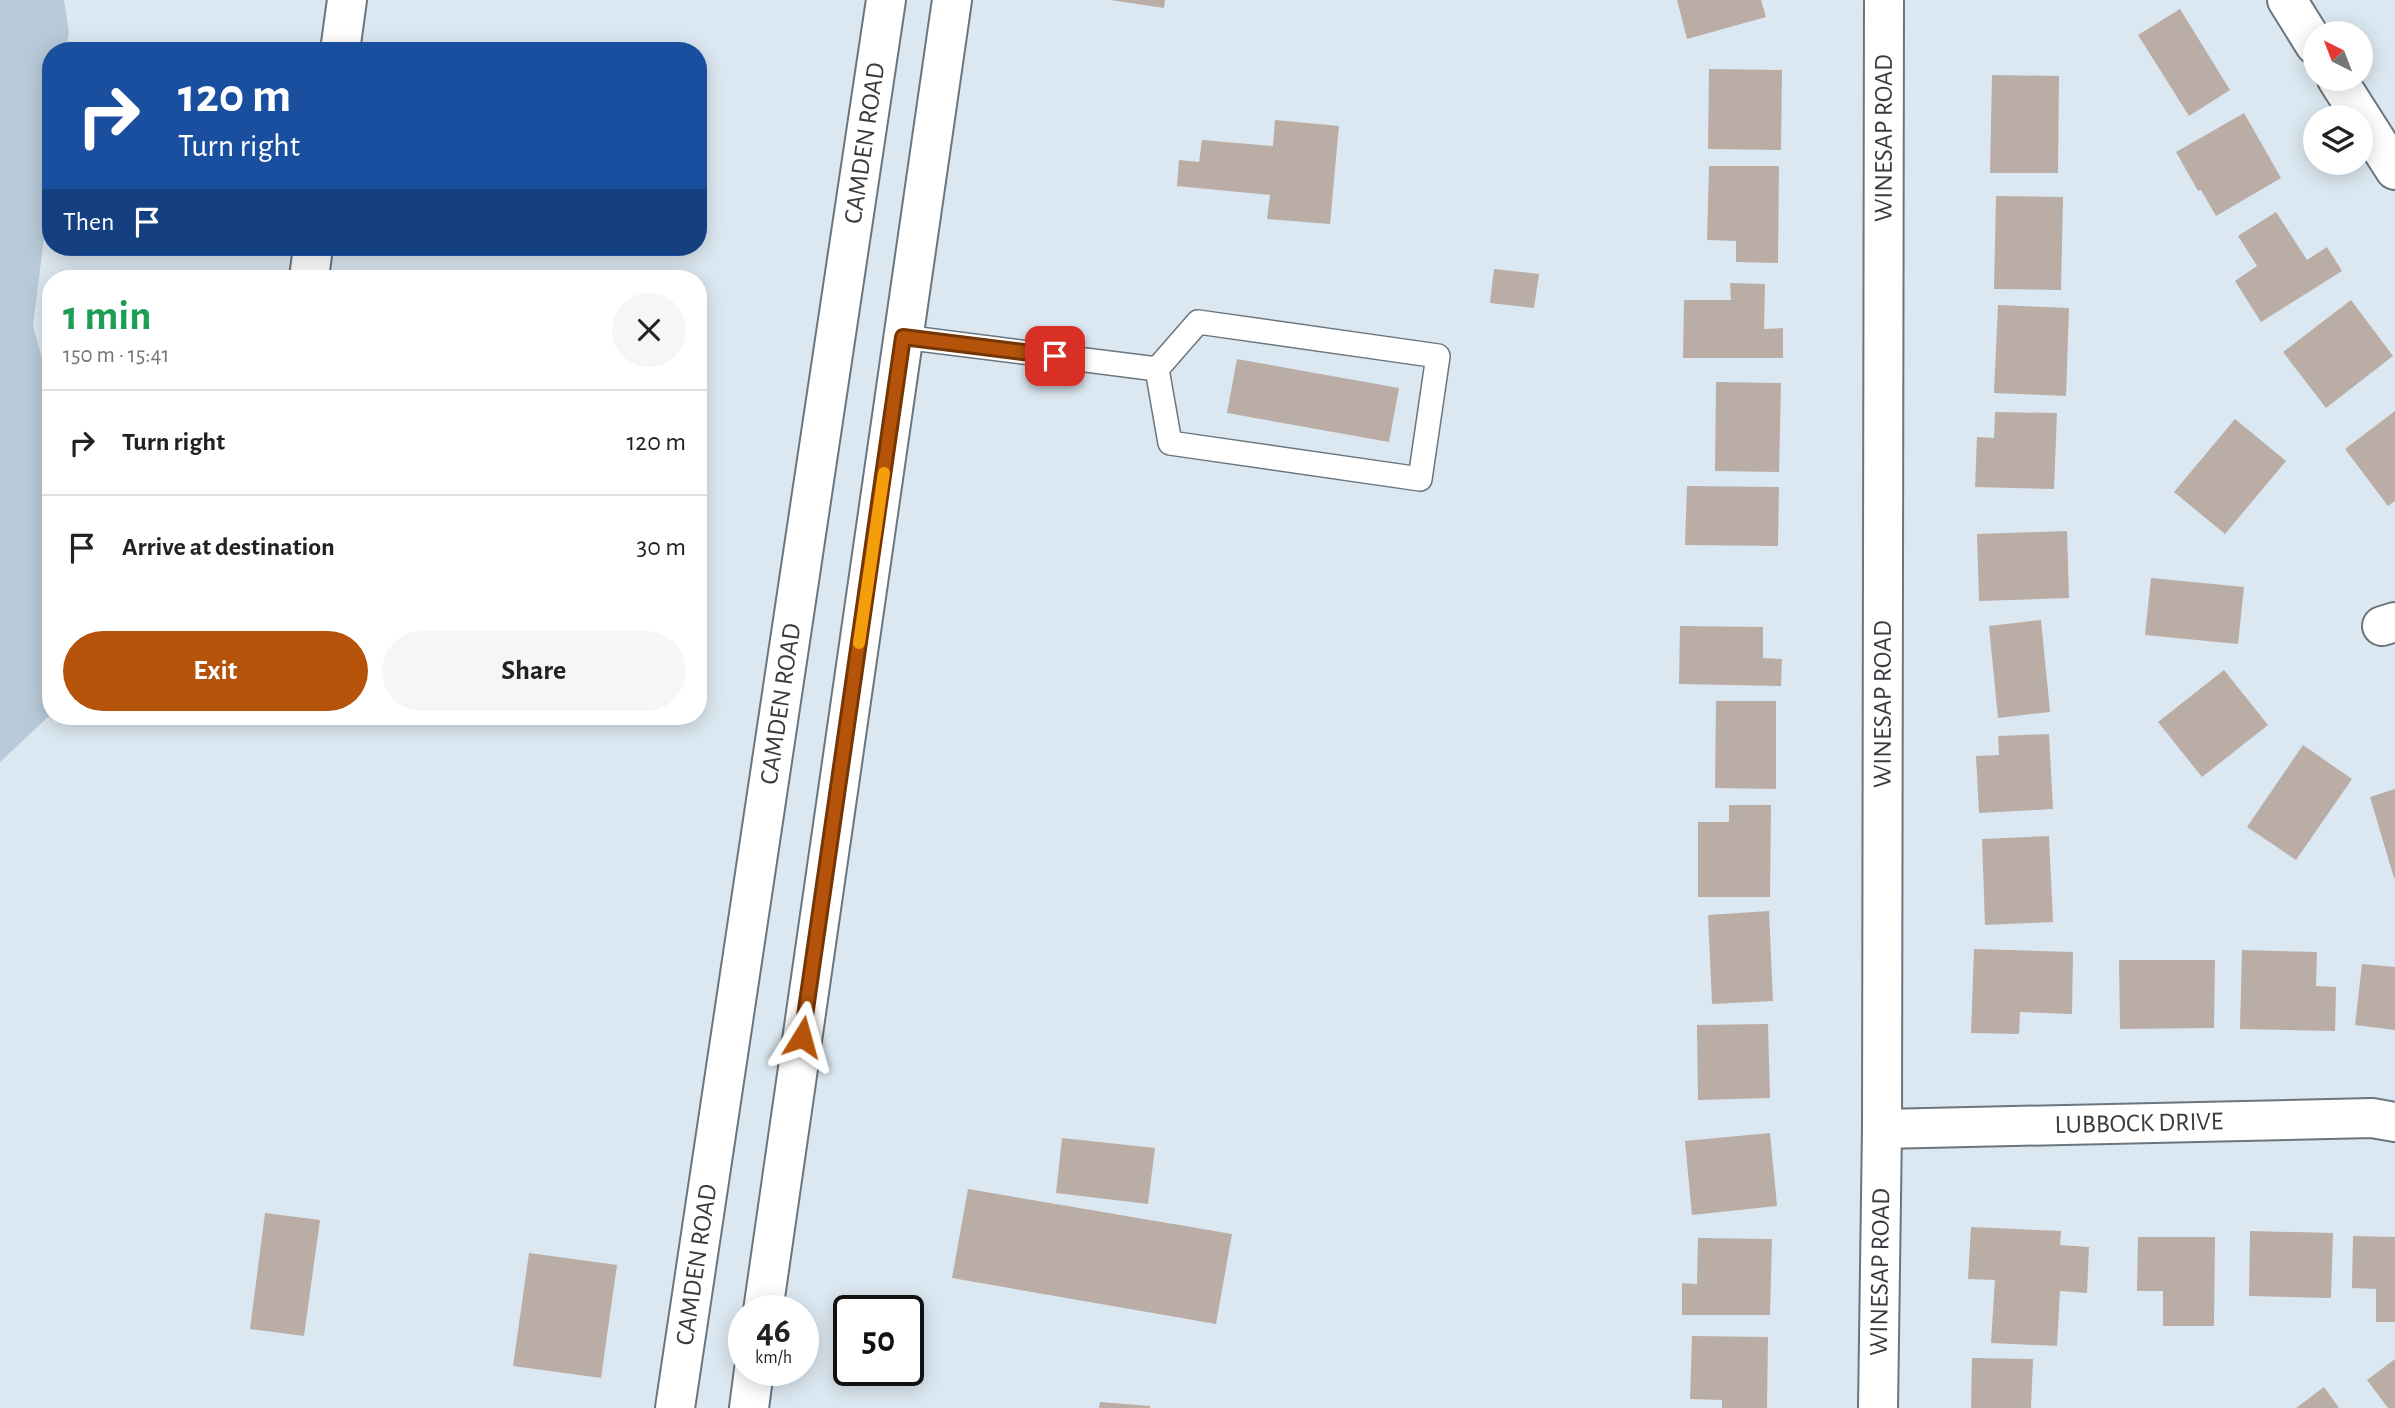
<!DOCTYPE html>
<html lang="en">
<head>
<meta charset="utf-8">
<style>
  body { margin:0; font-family:"Alegreya Sans",sans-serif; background:#f6f6f6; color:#222; height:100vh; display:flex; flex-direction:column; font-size:26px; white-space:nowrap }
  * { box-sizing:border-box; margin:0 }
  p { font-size:23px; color:#767676 }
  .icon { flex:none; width:38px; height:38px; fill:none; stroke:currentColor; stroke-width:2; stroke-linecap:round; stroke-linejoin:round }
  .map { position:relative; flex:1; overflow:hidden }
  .drawer { position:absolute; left:42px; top:270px; width:665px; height:455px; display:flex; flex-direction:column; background:#fff; border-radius:28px; box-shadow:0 4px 18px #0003 }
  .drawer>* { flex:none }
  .guide { position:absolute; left:42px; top:42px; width:665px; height:214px; border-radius:28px; box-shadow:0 4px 18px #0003; background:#1a4fa0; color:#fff; overflow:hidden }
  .needle { width:46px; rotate:318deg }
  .tools { position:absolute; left:2303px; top:21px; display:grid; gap:14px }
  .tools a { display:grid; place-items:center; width:70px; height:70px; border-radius:50%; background:#fff; box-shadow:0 4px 18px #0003; font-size:35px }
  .speed { position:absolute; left:728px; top:1295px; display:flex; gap:14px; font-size:35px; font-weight:700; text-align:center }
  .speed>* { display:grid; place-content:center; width:91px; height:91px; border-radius:50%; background:#fff; box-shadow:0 4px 18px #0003; line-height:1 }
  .speed small { font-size:18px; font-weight:400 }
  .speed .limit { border:4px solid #111; border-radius:10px; background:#fff; color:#111 }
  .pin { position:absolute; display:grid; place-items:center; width:60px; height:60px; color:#fff; margin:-30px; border-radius:14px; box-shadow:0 4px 10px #0006 }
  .me { position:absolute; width:77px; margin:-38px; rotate:8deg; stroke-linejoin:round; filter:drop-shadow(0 0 5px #0008) }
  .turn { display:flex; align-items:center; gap:24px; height:147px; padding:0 21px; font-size:32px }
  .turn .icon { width:91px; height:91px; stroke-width:2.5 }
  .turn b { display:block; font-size:49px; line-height:60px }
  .then { display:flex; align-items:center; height:66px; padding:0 21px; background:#0003; gap:14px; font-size:26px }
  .round { display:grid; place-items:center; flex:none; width:74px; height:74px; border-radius:37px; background:#f6f6f6 }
  .head { display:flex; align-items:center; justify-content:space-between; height:119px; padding:0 21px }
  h1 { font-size:42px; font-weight:700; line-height:52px; color:#1e9e55 }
  .button { display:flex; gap:14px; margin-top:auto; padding:14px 21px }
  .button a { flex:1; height:80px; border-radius:42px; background:#b45309; color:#fff; font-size:28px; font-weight:700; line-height:80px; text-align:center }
  .button a+a { background:#f6f6f6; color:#222 }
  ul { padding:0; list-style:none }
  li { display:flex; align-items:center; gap:21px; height:105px; padding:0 21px; border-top:2px solid #e0e0e0 }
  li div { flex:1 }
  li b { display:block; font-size:26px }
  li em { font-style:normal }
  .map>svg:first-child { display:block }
</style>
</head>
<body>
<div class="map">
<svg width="2395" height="1408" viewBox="0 0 2395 1408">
  <rect width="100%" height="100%" fill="#dce8f1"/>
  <polygon fill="#b8cad9" points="0,0 64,0 69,32 66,51 51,51 51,182 33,326 51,391 51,712 48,717 0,762"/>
  <g fill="#baada6">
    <polygon points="1110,0 1165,0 1164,8"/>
    <polygon points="1677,0 1761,0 1766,17 1687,39"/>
    <polygon points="2180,9 2230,90 2189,116 2138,35"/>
    <polygon points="1709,69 1782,70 1781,150 1708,149"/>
    <polygon points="1992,75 2059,76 2058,173 1990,173"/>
    <polygon points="2244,113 2281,178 2216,216 2201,190 2198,191 2176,152"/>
    <polygon points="1275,120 1339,126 1330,224 1267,219 1270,195 1177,186 1179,160 1199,162 1202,140 1273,146"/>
    <polygon points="1709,166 1779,166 1778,263 1736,262 1736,241 1707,240"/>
    <polygon points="1996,196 2063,197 2061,290 1994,289"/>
    <polygon points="2276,212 2307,260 2327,247 2342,271 2261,322 2235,281 2257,266 2238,236"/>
    <polygon points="1494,269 1539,274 1534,308 1490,303"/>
    <polygon points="1730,283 1765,284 1764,329 1783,328 1783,358 1683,358 1684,300 1731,300"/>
    <polygon points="2351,300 2393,356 2326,408 2283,352"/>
    <polygon points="1998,305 2069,308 2066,396 1994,393"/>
    <polygon points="1237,359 1399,388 1389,442 1227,413"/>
    <polygon points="1716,382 1781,383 1779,472 1715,471"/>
    <polygon points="2395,411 2395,501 2388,506 2345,449"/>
    <polygon points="1995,412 2057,413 2054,489 1975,487 1977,437 1994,438"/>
    <polygon points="2235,419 2286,461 2225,534 2174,492"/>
    <polygon points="1687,486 1779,487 1778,546 1685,545"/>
    <polygon points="2067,531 2069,598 1979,601 1977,534"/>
    <polygon points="2151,578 2244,587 2238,644 2145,635"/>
    <polygon points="2041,620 2050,712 1998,718 1989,626"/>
    <polygon points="1680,626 1763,627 1763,658 1782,659 1781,686 1679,684"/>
    <polygon points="2224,670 2268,725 2202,777 2158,722"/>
    <polygon points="1716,701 1776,701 1776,789 1715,788"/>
    <polygon points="2049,734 2053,809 1979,813 1976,756 1999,755 1998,736"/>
    <polygon points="2303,745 2352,779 2296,860 2247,827"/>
    <polygon points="2395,789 2395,878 2394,878 2370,797"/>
    <polygon points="1729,805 1771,805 1770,897 1698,897 1698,822 1729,822"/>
    <polygon points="2049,836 2053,922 1985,925 1982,839"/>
    <polygon points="1769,911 1773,1001 1712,1004 1708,915"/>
    <polygon points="1974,949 2073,952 2072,1014 2020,1012 2019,1034 1971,1033"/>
    <polygon points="2242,950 2317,952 2316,986 2336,987 2335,1031 2240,1029"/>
    <polygon points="2119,960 2215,960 2214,1028 2120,1029"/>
    <polygon points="2362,964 2395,967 2395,1030 2355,1025"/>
    <polygon points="1768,1024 1770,1098 1698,1100 1697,1025"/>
    <polygon points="1770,1133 1777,1206 1692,1215 1685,1141"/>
    <polygon points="1062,1138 1155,1148 1148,1204 1056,1193"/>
    <polygon points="968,1189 1232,1234 1216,1324 952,1278"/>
    <polygon points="265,1213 320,1220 304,1336 250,1329"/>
    <polygon points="1971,1227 2061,1231 2060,1245 2089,1247 2087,1293 2060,1291 2057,1346 1991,1343 1995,1280 1968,1279"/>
    <polygon points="2250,1231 2333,1233 2331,1298 2249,1296"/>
    <polygon points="2353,1236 2395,1237 2395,1322 2376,1322 2376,1289 2352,1288"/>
    <polygon points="2138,1237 2215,1237 2214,1326 2163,1326 2163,1291 2137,1291"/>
    <polygon points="1698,1238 1772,1239 1770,1315 1682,1315 1682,1283 1697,1284"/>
    <polygon points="529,1253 617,1265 601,1378 513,1366"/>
    <polygon points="1692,1336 1768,1337 1767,1408 1722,1408 1722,1400 1690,1399"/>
    <polygon points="1972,1358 2033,1359 2031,1408 1971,1408"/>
    <polygon points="2395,1359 2395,1408 2388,1408 2367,1380"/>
    <polygon points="2324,1387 2339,1408 2296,1408"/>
    <polygon points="1100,1402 1150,1406 1150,1408 1099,1408"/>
  </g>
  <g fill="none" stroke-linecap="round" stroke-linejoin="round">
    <defs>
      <polyline id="service" points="903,337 1157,369 1170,443 1420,479 1438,356 1198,322 1157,369"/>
      <g id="minor">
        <polyline points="2287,0 2315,45"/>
        <polyline points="340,51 347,0"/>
        <polyline points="2337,79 2395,170"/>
        <polyline points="309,278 313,247"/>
        <polyline points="2382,626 2395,622"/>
        <path id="s1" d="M1882 1129 2372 1118 2395 1122"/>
        <path id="s2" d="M1878 1408 1882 1129 1884 0"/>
      </g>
      <g id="secondary">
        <polyline points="763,1311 952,0"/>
        <path id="s3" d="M675 1408 886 0"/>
        <polyline points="749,1408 754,1370"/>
      </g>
    </defs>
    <use href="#service" stroke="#6a757d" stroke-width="26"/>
    <use href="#minor" stroke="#6a757d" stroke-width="42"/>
    <use href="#secondary" stroke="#6a757d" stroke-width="42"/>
    <use href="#service" stroke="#fff" stroke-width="23"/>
    <use href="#minor" stroke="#fff" stroke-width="38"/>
    <use href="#secondary" stroke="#fff" stroke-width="38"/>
  </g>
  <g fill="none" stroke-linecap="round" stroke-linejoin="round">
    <defs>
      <polyline id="route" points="802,1037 903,337 1055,356"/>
    </defs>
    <use href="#route" stroke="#753606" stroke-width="18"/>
    <use href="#route" stroke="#b45309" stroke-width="12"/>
    <polyline stroke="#f59e0b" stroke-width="12" points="859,643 884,473"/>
  </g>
  <g text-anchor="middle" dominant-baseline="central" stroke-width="6" stroke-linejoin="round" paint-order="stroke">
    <g font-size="26" fill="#383c40" stroke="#e9f5ff">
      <text stroke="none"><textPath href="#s2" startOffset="1270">WINESAP ROAD</textPath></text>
      <text stroke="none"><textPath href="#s3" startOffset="1279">CAMDEN ROAD</textPath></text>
      <text stroke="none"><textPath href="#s3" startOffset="712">CAMDEN ROAD</textPath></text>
      <text stroke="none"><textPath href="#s2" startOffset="704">WINESAP ROAD</textPath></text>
      <text stroke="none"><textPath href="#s1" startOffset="257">LUBBOCK DRIVE</textPath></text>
      <text stroke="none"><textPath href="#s3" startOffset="145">CAMDEN ROAD</textPath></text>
      <text stroke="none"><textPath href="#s2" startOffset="136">WINESAP ROAD</textPath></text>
    </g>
  </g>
</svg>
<div class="tools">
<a><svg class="needle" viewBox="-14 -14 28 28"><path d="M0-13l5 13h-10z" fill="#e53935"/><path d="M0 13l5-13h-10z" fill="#767676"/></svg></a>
<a><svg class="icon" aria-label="layers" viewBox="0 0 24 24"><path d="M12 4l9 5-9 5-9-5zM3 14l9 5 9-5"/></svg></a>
</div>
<div class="speed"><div>46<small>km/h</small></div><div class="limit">50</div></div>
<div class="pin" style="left:1055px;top:356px;background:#d93025"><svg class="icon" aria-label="arrive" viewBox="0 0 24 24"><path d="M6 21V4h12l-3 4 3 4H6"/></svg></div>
<svg class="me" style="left:802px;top:1037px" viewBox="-20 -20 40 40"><path d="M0-17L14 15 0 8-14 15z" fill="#b45309" stroke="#fff" stroke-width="4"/></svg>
<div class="guide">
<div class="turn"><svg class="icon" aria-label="right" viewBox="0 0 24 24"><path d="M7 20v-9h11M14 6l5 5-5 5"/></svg><div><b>120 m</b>Turn right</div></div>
<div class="then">Then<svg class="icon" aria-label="arrive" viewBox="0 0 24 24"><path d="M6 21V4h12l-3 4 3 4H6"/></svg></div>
</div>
<section class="drawer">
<div class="head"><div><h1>1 min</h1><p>150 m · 15:41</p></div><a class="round"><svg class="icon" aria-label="close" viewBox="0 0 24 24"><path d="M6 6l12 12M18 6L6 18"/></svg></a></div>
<ul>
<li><svg class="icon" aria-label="right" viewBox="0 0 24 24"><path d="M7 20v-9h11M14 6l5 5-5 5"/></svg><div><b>Turn right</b></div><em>120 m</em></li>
<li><svg class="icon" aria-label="arrive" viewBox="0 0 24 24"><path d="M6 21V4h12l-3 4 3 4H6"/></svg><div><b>Arrive at destination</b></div><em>30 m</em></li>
</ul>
<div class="button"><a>Exit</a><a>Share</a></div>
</section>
</div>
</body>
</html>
